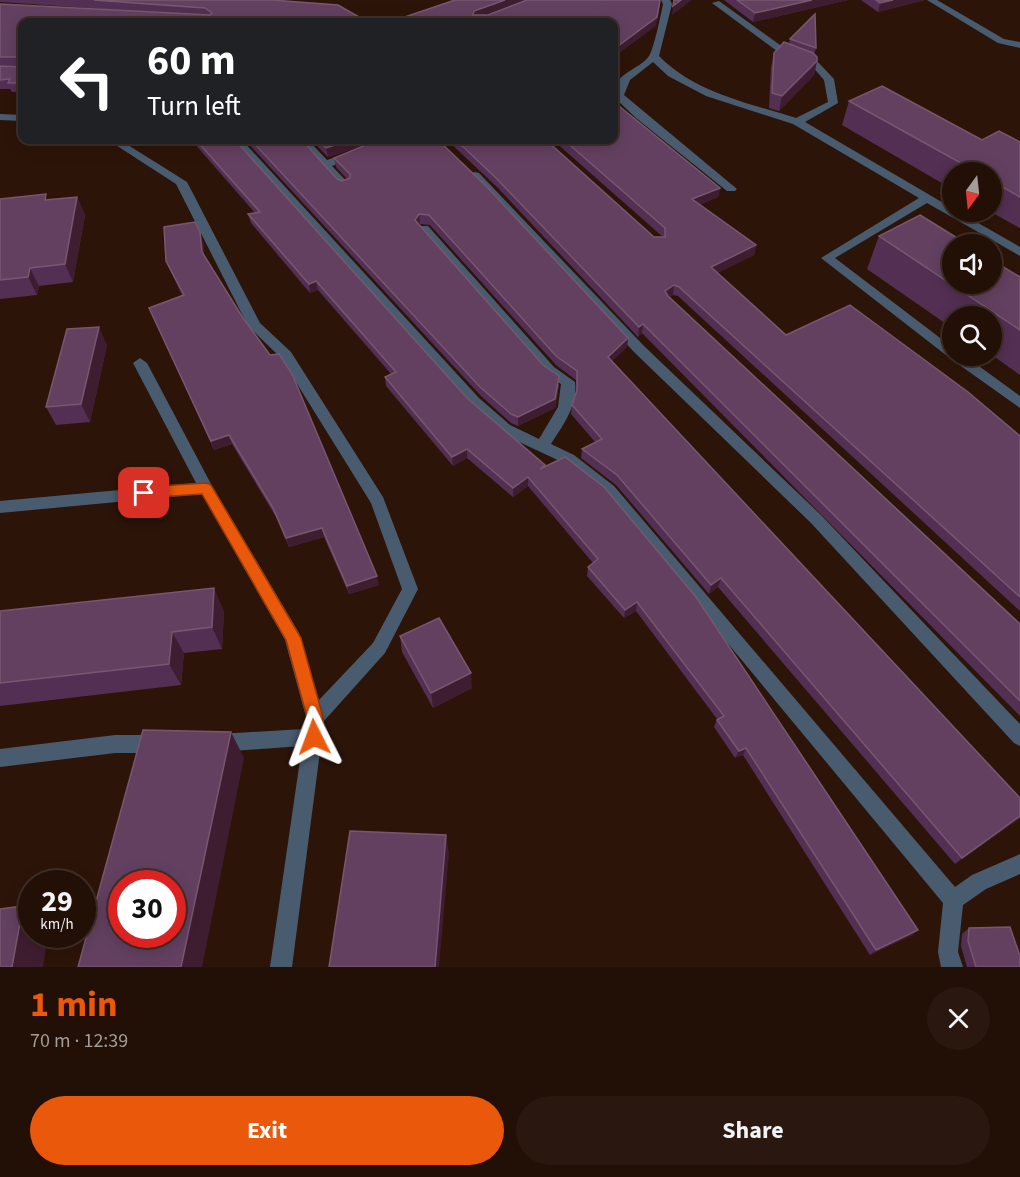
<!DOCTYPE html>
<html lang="en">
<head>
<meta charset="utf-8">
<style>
  body { margin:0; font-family:"Source Sans 3",sans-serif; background:#2a1810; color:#f1f3f6; height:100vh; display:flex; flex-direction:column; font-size:22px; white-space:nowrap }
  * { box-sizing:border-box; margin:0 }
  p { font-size:20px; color:#a29c9b }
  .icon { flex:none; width:33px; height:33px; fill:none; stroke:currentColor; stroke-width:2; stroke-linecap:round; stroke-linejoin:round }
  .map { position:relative; height:967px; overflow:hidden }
  .panel { display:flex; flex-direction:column; background:#220f06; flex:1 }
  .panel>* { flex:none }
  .guide { position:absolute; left:18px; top:18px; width:600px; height:126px; border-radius:12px; box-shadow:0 3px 15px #0003,0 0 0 2px #3f2f28; background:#202124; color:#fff; overflow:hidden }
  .needle { width:39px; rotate:195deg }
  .fabs { position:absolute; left:942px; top:162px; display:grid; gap:12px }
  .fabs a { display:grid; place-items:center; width:60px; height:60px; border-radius:50%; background:#220f06; box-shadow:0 3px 15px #0003,0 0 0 2px #3f2f28; font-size:30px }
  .speed { position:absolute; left:18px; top:870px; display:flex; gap:12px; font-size:30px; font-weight:700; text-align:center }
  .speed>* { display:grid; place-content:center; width:78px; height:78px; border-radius:50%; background:#220f06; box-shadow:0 3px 15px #0003,0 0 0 2px #3f2f28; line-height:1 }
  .speed small { font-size:15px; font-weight:400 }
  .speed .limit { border:9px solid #d22; background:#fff; color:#111 }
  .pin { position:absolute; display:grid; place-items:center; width:51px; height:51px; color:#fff; margin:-26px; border-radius:12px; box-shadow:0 3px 9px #0006 }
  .me { position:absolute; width:66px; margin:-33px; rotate:357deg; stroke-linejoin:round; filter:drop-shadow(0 0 4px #0008) }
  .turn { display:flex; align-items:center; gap:21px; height:126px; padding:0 30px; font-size:27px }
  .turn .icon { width:78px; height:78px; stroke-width:2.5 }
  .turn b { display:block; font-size:42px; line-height:51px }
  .round { display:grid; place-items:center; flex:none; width:63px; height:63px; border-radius:32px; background:#2a1810 }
  .overview { display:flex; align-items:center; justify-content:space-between; height:102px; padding:0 30px }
  h1 { font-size:36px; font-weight:700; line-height:45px; color:#ea580c }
  .primary-button { display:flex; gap:12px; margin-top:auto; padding:12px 30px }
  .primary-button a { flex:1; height:69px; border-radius:36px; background:#ea580c; color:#fff; font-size:24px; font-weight:700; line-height:69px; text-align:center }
  .primary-button a+a { background:#2a1810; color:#f1f3f6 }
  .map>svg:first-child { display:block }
</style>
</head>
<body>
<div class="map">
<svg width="1020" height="967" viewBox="0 0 1020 967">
  <rect width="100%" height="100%" fill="#2d1408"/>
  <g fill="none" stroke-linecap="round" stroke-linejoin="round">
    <g fill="#495c6f" fill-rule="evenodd">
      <path d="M661 0H670L672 4 659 56C695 93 749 103 796 118L828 102 824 80 811 65 781 54 712 3 719 1 787 50 817 61 834 79 838 103 805 122 952 208V212H959L1020 247V256L927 203 835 258 952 347V356H965L1020 396V408L951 359 821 258 919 198 793 124 706 96 668 76 653 62 630 80 624 95 737 189 735 191H727L636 118 615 98C609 74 640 70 649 56 654 49 661 14 663 4Z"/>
      <polygon points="927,0 937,0 1004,39 1020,42 1020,48 998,43"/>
      <polygon points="0,114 22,115 22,121 0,120"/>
      <polygon points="108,140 120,140 187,182 260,323 291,352 383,497 418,589 385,653 324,721 292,967 270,967 302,746 218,752 212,749 209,743 212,737 218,734 304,729 306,717 285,640 202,494 0,513 0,501 196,483 133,363 140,358 147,363 211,484 299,633 319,700 373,643 402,589 371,503 281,358 248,326 176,184"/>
      <path d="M232 140H242L479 398 510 425 539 439 558 407 561 384 544 373 418 229 420 226H428L554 367 575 382C578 406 563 425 551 444L574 455 614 486 955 887 972 875 1020 854V874L986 889 963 905 958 952 963 967H941L938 952 943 903 604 494 564 463 500 433 469 406Z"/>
      <polygon points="298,140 308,140 327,160 385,140 399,140 332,166 350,185 344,188 340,187"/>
      <polygon points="475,172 479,173 644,346 821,515 1020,724 1020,746 1014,743 811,523 634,352 471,177 471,173"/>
      <polygon points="115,735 158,735 164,738 167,744 164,750 158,753 115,753 0,767 0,749"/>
    </g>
  </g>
  <g fill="#542f54">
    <polygon points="0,0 272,0 368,22 22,22 22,92 12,92 10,89 0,89 0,4 118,10 0,2"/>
    <polygon points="724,0 848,0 753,22"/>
    <polygon points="861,0 925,0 878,12"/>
    <polygon points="790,39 816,48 814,54 817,61 814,75 779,111 769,108 771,67 774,53 789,44"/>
    <polygon points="849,101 982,140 1020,142 1020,228 991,212 992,172 952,172 952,189 842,125"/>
    <polygon points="187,140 235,140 467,398 545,465 545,467 918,930 912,935 870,955 743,755 735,758 714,727 717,719 636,611 624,618 587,576 588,567 593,563 528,486 513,497 467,458 453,466 386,386 385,377 391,374 318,290 310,293 251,223 248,214 255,213 194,143"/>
    <polygon points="245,140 302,140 337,179 342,181 347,179 336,167 334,158 371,143 328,157 311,140 438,140 628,338 627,347 612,361 1020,818 955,864 718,587 709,594 616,485 581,458 582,449 595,442 571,414 572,405 576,392 576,380 556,365 430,225 420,224 419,225 559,385 555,408 518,426 511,423 481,396"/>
    <polygon points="447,140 546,140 654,237 663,237 553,140 614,140 720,188 718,197 699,205 756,245 754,255 717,273 786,335 1020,436 1020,611 678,296 673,295 669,297 1020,624 1020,716 642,333 638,337 497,187"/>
    <polygon points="77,197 85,215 73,282 39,286 37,295 0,299 0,199 48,200"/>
    <polygon points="879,236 1020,277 1020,375 992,355 992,316 952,316 952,328 867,269"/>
    <polygon points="203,241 204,255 379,585 349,594 324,537 289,547 276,517 232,444 214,450 149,308 182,295 170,270 166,261"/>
    <polygon points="107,345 90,422 56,425 46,407"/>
    <polygon points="0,611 224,611 222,649 184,653 181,685 0,706"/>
    <polygon points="400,636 472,688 433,708 402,652"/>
    <polygon points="969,928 1020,967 967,967 961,946 962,934"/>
  </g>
  <g fill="#3e1d30">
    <polygon points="505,0 528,0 474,22 474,11"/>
    <polygon points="661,0 656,26 614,57 614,49"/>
    <polygon points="681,0 692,0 672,15 673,6"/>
    <polygon points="812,0 848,0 753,22 755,13"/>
    <polygon points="893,0 925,0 878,12 880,3"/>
    <polygon points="817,61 814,75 779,111 782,96"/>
    <polygon points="351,140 380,140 328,157 326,148"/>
    <polygon points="720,188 718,197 690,209 692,199"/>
    <polygon points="77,197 85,215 73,282 65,264"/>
    <polygon points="419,214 420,224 416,229 415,220"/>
    <polygon points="200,232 203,241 204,261 202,252"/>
    <polygon points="756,245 754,255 709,277 711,267"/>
    <polygon points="30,268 39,286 37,295 28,277"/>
    <polygon points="316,281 318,290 310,293 309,284"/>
    <polygon points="674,285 673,295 664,301 665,291"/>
    <polygon points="643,324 642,333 638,337 639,327"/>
    <polygon points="99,327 107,345 90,422 81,404"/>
    <polygon points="628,338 627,347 607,366 608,357"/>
    <polygon points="559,376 555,408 518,426 518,417"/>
    <polygon points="229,435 232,444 214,450 211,441"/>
    <polygon points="467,449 467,458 453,466 452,457"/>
    <polygon points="528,477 528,486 513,497 513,488"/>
    <polygon points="322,528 324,537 289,547 286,538"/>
    <polygon points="377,576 379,585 349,594 347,586"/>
    <polygon points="721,578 718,587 709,594 711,585"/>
    <polygon points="214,588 224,611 222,649 212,627"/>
    <polygon points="637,602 636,611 624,618 625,610"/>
    <polygon points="172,632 184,653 181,685 169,664"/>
    <polygon points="471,673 472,688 433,708 431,693"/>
    <polygon points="231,732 244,758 202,967 181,967"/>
    <polygon points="746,748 743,755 735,758 739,751"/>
    <polygon points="1020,816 1020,818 955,864 962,858"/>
    <polygon points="446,835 449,853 439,967 435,967"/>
    <polygon points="23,906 32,912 32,934 48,934 43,967 12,967"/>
    <polygon points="918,930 912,935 870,955 876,950"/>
  </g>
  <g fill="#634060" stroke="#775770" stroke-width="1.5" fill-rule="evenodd">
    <polygon points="94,0 272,0 338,5 368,22 22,22 22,83 8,83 10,79 0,80 0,66 18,67 20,57 0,57 0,4 210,15 212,13 205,8"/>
    <polygon points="455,0 505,0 474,11 473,15 488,15 527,0 660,0 657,17 614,49 614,22 390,22"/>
    <polygon points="674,0 681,0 673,6"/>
    <polygon points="737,0 812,0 755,13"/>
    <polygon points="876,0 893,0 880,3"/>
    <polygon points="815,14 816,48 790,39"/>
    <polygon points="784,42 813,53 817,57 817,61 782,96 772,93 774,53"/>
    <polygon points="882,86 982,140 999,131 1020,142 1020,197 992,181 992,172 977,172 849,101"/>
    <polygon points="614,102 720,188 692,199 756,245 711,267 786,335 850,305 968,392 1020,436 1020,597 679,287 674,285 665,291 668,296 1020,624 1020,701 643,324 639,327 496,178 456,140 546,140 654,237 665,237 665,228 564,140 614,140"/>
    <polygon points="196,140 235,140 467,398 545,465 540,469 565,457 604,487 696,597 918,930 876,950 746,748 739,751 717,720 724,716 637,602 625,610 588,567 598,559 528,477 513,488 467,449 452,457 385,377 396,372 316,281 309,284 248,214 260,212"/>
    <polygon points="251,140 302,140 337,179 342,181 350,178 350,174 334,158 378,140 438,140 485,185 628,338 608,357 1020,798 1020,816 962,858 721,578 711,585 617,475 582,449 602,439 572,405 577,390 577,371 556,356 429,215 419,214 415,220 543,365 559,376 555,399 518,417 511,414 480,387"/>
    <polygon points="318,140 351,140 326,148"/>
    <polygon points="46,194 45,200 77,197 65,264 30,268 28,277 0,280 0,199"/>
    <polygon points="920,215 967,244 952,244 952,284 992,284 992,260 1020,277 1020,330 879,236"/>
    <polygon points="195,222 200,232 202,252 243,318 270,355 279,354 292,374 377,576 347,586 322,528 286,538 273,508 229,435 211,441 149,308 184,295 166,261 164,227"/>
    <polygon points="99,327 81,404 46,407 67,329"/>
    <polygon points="214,588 212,627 172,632 169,664 0,683 0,611"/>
    <polygon points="439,618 471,673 431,693 400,636"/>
    <path d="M143 730 231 732 181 967H78ZM122 884H172V934H122Z"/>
    <polygon points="350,831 446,835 435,967 329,967"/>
    <polygon points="23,906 12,967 0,967 0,909"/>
    <polygon points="1010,927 1020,956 1020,967 976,967 968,941 969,928"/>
  </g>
  <polygon fill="#ea580c" stroke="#983908" stroke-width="1.5" points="206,483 211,485 301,638 323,717 320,742 314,745 308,742 306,737 307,717 286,640 202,494 144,498 137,493 144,487"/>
</svg>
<div class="fabs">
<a><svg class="needle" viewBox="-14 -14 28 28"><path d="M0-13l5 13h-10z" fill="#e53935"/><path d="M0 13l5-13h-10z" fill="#a29c9b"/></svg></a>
<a><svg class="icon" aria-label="sound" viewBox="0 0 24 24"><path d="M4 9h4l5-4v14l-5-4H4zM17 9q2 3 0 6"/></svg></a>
<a><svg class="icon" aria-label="search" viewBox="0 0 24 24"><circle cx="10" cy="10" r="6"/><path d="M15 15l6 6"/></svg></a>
</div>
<div class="speed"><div>29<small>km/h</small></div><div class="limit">30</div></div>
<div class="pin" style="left:144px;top:493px;background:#d93025"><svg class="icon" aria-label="arrive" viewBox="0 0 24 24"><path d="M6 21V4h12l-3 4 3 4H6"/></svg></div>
<svg class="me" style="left:314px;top:737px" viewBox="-20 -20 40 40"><path d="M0-17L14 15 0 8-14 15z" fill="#ea580c" stroke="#fff" stroke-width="4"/></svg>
<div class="guide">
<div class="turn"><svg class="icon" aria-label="left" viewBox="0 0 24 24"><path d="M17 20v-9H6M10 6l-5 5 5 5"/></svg><div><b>60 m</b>Turn left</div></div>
</div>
</div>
<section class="panel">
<div class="overview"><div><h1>1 min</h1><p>70 m · 12:39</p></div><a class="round"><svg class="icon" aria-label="close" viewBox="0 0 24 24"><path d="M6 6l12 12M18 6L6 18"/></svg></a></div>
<div class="primary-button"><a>Exit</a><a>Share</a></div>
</section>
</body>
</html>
